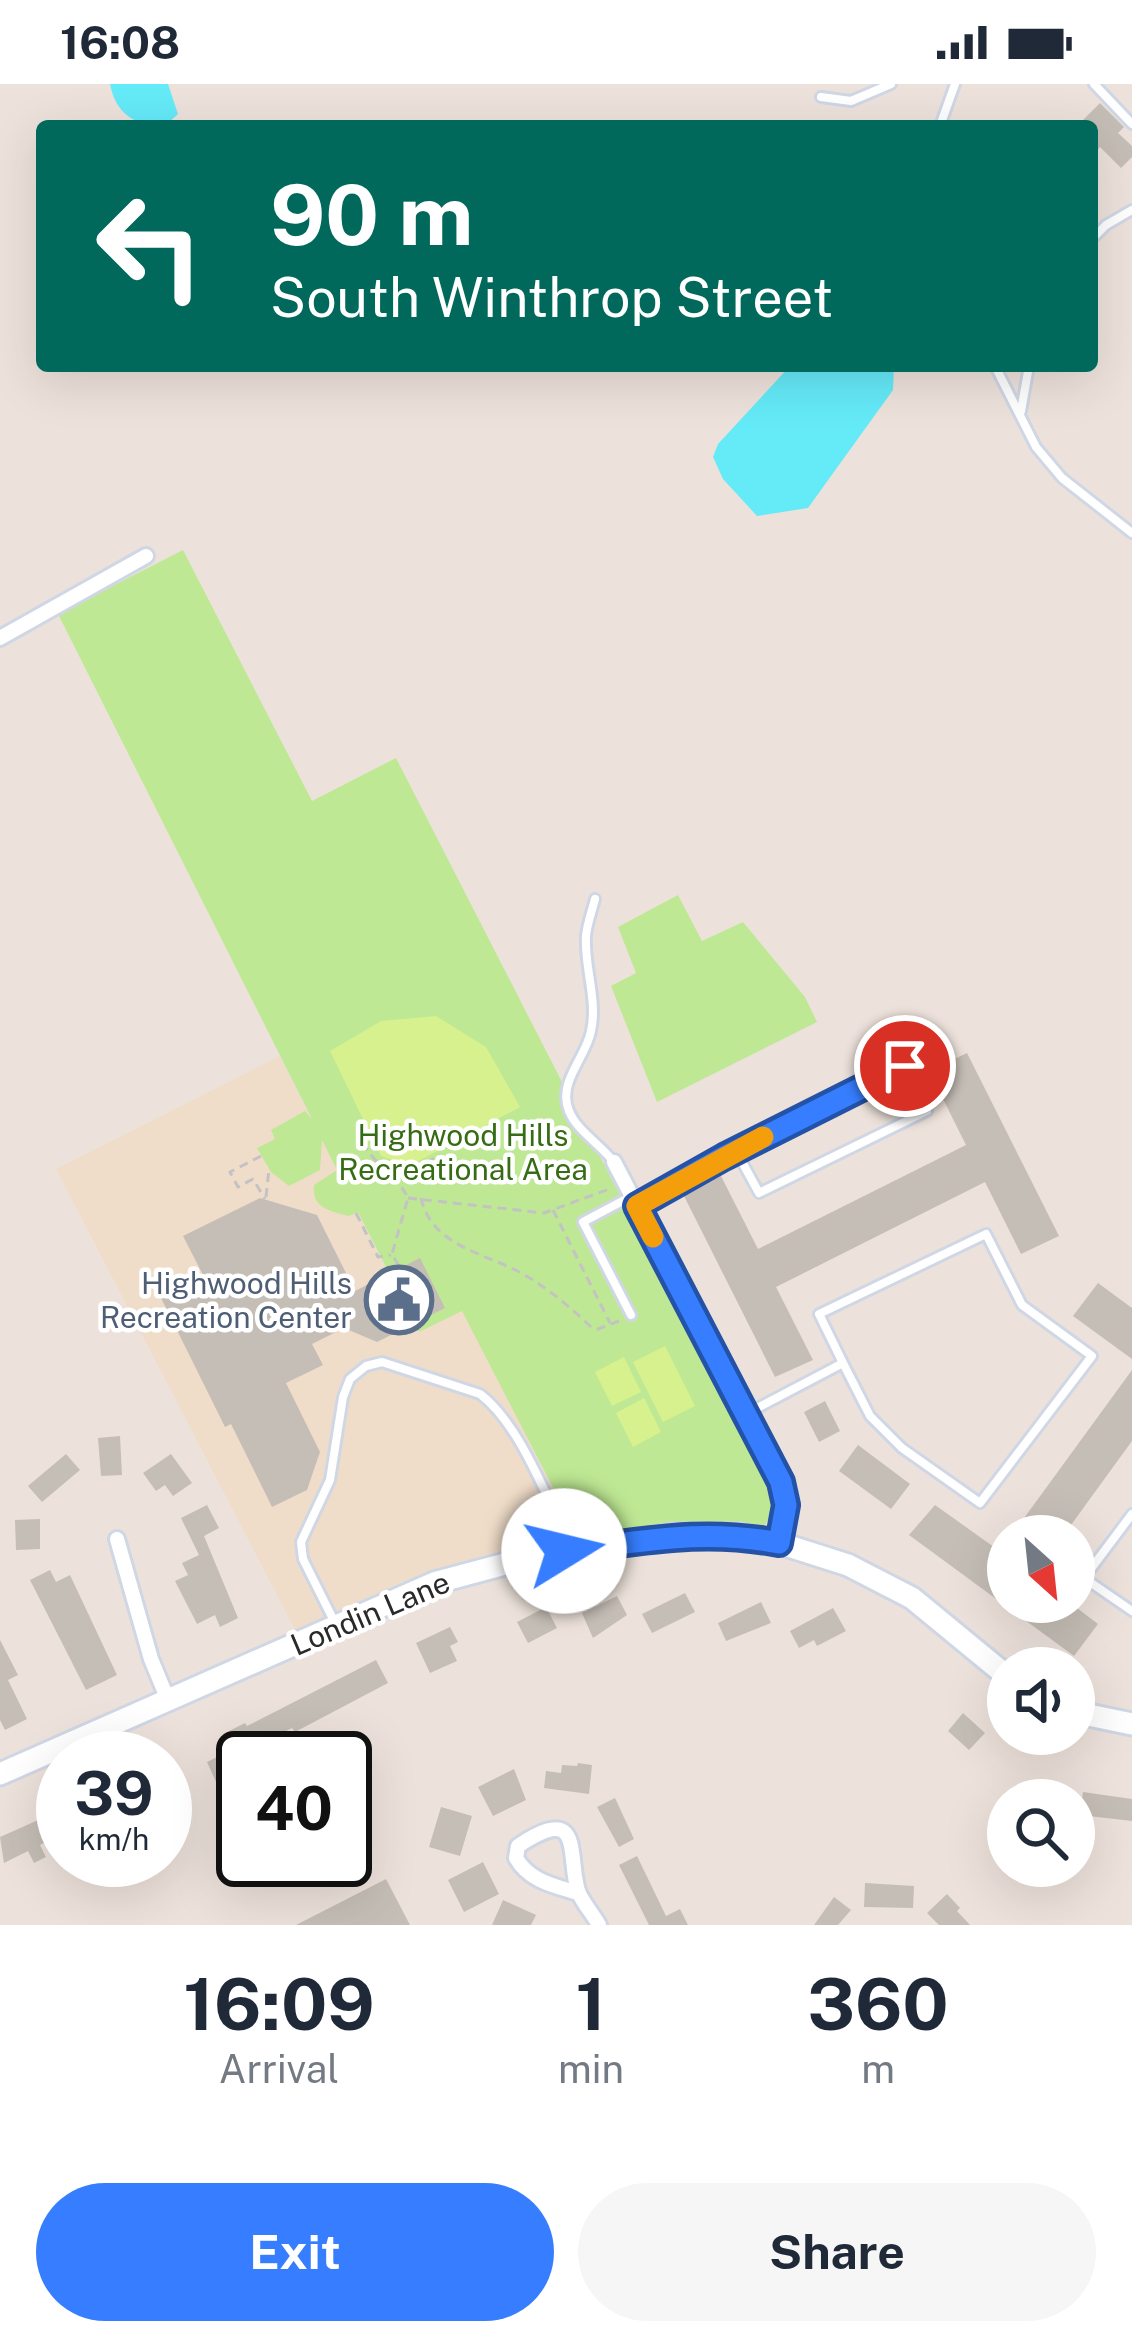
<!DOCTYPE html>
<html lang="en">
<head>
<meta charset="utf-8">
<style>
  body { margin:0; font-family:"Public Sans",sans-serif; background:#f6f6f7; color:#1f2937; height:100vh; display:flex; flex-direction:column; font-size:45px; white-space:nowrap }
  * { box-sizing:border-box; margin:0 }
  p { font-size:39px; color:#747a83 }
  .icon { flex:none; width:66px; height:66px; fill:none; stroke:currentColor; stroke-width:2; stroke-linecap:round; stroke-linejoin:round }
  .map { position:relative; height:1841px; overflow:hidden }
  .panel { display:flex; flex-direction:column; background:#fff; flex:1 }
  .panel>* { flex:none }
  .hud { position:absolute; left:36px; top:36px; width:1062px; height:252px; border-radius:12px; box-shadow:0 12px 48px #0002; background:#00695c; color:#fff; overflow:hidden }
  .needle { width:78px; rotate:153deg }
  .buttons { position:absolute; left:987px; top:1431px; display:grid; gap:24px }
  .buttons a { display:grid; place-items:center; width:108px; height:108px; border-radius:50%; background:#fff; box-shadow:0 12px 48px #0002; font-size:60px }
  .speed { position:absolute; left:36px; top:1647px; display:flex; gap:24px; font-size:60px; font-weight:700; text-align:center }
  .speed>* { display:grid; place-content:center; width:156px; height:156px; border-radius:50%; background:#fff; box-shadow:0 12px 48px #0002; line-height:1 }
  .speed small { font-size:30px; font-weight:400 }
  .speed .limit { border:6px solid #111; border-radius:18px; background:#fff; color:#111 }
  .pin { position:absolute; display:grid; place-items:center; width:102px; height:102px; color:#fff; margin:-51px; border:6px solid #fff; border-radius:50%; box-shadow:0 3px 12px #0007 }
  .me { position:absolute; width:132px; margin:-66px; rotate:81deg; stroke-linejoin:round; filter:drop-shadow(0 0 9px #0008) }
  .turn { display:flex; align-items:center; gap:42px; height:252px; padding:0 36px; font-size:54px }
  .turn .icon { width:156px; height:156px; stroke-width:2.5 }
  .turn b { display:block; font-size:84px; line-height:102px }
  .eta { display:flex; justify-content:space-evenly; align-items:center; height:204px; text-align:center }
  .eta b { font-size:72px; font-weight:700; line-height:84px }
  .action { display:flex; gap:24px; margin-top:auto; padding:24px 36px }
  .action a { flex:1; height:138px; border-radius:72px; background:#367eff; color:#fff; font-size:48px; font-weight:700; line-height:138px; text-align:center }
  .action a+a { background:#f6f6f7; color:#1f2937 }
  .status { display:flex; justify-content:space-between; align-items:center; height:84px; padding:0 60px; background:#fff; direction:ltr }
  .status svg { height:33px; fill:currentColor }
  .map>svg:first-child { display:block }
</style>
</head>
<body>
<div class="status"><b>16:08</b><svg viewBox="0 0 49 12"><path d="M0 12V9h3v3zM5 12V6h3v6zM10 12V3h3v9zM15 12V0h3v12zM26 1h20v11H26zM47 4h2v5h-2z"/></svg></div>
<div class="map">
<svg width="1132" height="1841" viewBox="0 0 1132 1841">
  <rect width="100%" height="100%" fill="#ede2db"/>
  <polygon fill="#f0ddc9" points="280,972 418,1248 462,1226 579,1454 495,1468 408,1495 295,1546 56,1085"/>
  <g fill="#bee893">
    <path d="M183 466 312 717 396 674 770 1404 775 1424 765 1441 691 1440 579 1454 462 1227 419 1248 358 1128 349 1132C331 1127 311 1124 314 1101L337 1086 322 1056 320 1086 289 1102 271 1088 257 1064 275 1055 271 1046 305 1027 312 1035 58 530Z"/>
    <polygon points="678,811 702,857 743,838 805,913 817,938 657,1018 611,902 636,889 618,843"/>
  </g>
  <g fill="#d7f18e">
    <polygon points="436,932 486,963 520,1023 409,1082 381,1072 330,967 381,937"/>
    <polygon points="665,1262 695,1322 663,1338 633,1278"/>
    <polygon points="624,1273 641,1308 612,1322 595,1288"/>
    <polygon points="644,1314 661,1348 633,1363 616,1329"/>
  </g>
  <g fill="#65eaf8">
    <path d="M110 0H168L178 30 165 42C136 42 116 31 110 0Z"/>
    <polygon points="790,282 894,282 893,306 808,424 757,432 723,395 713,373 718,360"/>
  </g>
  <g fill="#c5beb6">
    <polygon points="1100,19 1124,43 1118,49 1132,62 1132,73 1121,84 1100,63 1092,72 1092,42 1077,42"/>
    <polygon points="967,969 1059,1152 1021,1170 985,1098 776,1203 813,1276 775,1293 684,1112 721,1092 758,1165 966,1061 929,987"/>
    <polygon points="260,1114 317,1131 355,1207 420,1174 445,1224 377,1258 344,1244 312,1260 323,1281 286,1299 320,1368 307,1406 272,1423 231,1340 225,1343 160,1212 203,1191 183,1152"/>
    <polygon points="1098,1199 1132,1224 1132,1275 1073,1232"/>
    <polygon points="1132,1286 1132,1357 1063,1452 1011,1452"/>
    <polygon points="825,1317 840,1347 819,1358 804,1328"/>
    <polygon points="120,1352 122,1391 101,1392 98,1354"/>
    <polygon points="858,1361 910,1400 891,1425 839,1387"/>
    <polygon points="66,1370 80,1386 42,1418 28,1402"/>
    <polygon points="171,1370 192,1399 173,1412 165,1401 156,1407 143,1389"/>
    <polygon points="207,1421 219,1444 204,1452 238,1534 220,1543 215,1531 197,1540 175,1497 188,1491 182,1479 199,1471 181,1434"/>
    <polygon points="935,1421 1008,1473 1008,1518 1069,1518 1098,1540 1074,1572 909,1451"/>
    <polygon points="40,1435 40,1465 16,1466 15,1436"/>
    <polygon points="50,1486 56,1498 70,1491 117,1591 86,1606 30,1496"/>
    <polygon points="685,1509 695,1528 652,1549 642,1530"/>
    <polygon points="617,1512 627,1531 593,1554 582,1529"/>
    <polygon points="761,1518 771,1539 726,1557 718,1539"/>
    <polygon points="546,1523 557,1544 528,1559 517,1538"/>
    <polygon points="833,1524 846,1547 817,1562 814,1556 799,1564 790,1547"/>
    <polygon points="450,1543 458,1558 450,1562 457,1577 430,1589 416,1559"/>
    <polygon points="0,1556 18,1591 8,1596 27,1635 5,1646 0,1636"/>
    <polygon points="376,1576 388,1599 295,1648 292,1644 257,1662 263,1674 243,1674 243,1684 216,1698 207,1678 231,1666 223,1650 245,1639 247,1642"/>
    <polygon points="963,1629 985,1649 969,1666 948,1647"/>
    <polygon points="578,1679 592,1681 589,1710 544,1704 546,1687 561,1689 562,1681 577,1682"/>
    <polygon points="514,1685 526,1716 493,1732 478,1703"/>
    <polygon points="1083,1708 1132,1715 1132,1737 1080,1731"/>
    <polygon points="615,1714 634,1755 619,1763 597,1723"/>
    <polygon points="441,1723 472,1732 460,1772 429,1763"/>
    <polygon points="63,1725 63,1749 40,1761 46,1773 34,1779 28,1767 4,1779 0,1753"/>
    <polygon points="637,1772 666,1832 680,1825 688,1841 649,1841 619,1781"/>
    <polygon points="483,1778 499,1810 464,1828 448,1796"/>
    <polygon points="386,1795 410,1841 296,1841"/>
    <polygon points="865,1799 914,1802 913,1824 864,1823"/>
    <polygon points="947,1810 960,1824 957,1827 970,1841 939,1841 927,1829"/>
    <polygon points="834,1813 851,1826 838,1841 814,1841"/>
    <polygon points="503,1816 536,1831 531,1841 492,1841"/>
  </g>
  <g fill="none" stroke-linecap="round" stroke-linejoin="round">
    <defs>
      <g id="lane">
        <polyline points="1094,0 1132,40"/>
        <polyline points="821,13 851,17 891,0"/>
        <polyline points="940,42 955,0"/>
        <polyline points="1092,155 1106,141 1132,126"/>
        <polyline points="995,282 1036,363 1062,394 1132,449"/>
        <polyline points="1021,327 1029,282"/>
        <path d="M595 815C592 827 587 840 586 852 584 883 598 916 591 947 586 974 557 998 569 1027 577 1047 600 1060 613 1077"/>
        <polyline points="630,1113 583,1138 631,1231"/>
        <polyline points="638,1121 724,1073 741,1076 759,1109 927,1027 905,982 724,1073"/>
        <polyline points="746,1330 843,1279 819,1230 986,1150 1022,1221 1092,1272 980,1419 902,1364 870,1332 843,1279"/>
        <polyline points="1132,1430 1084,1494 1132,1527"/>
        <path d="M336 1541 303 1475 301 1458 330 1396 343 1313 350 1295 366 1282 382 1278 480 1310C521 1341 548 1418 572 1465"/>
      </g>
      <g id="street">
        <polyline points="0,554 146,472"/>
        <polyline points="614,1078 781,1398 786,1421 779,1459"/>
        <polyline points="117,1455 151,1575 168,1616"/>
        <path d="M578 1809C555 1802 529 1797 516 1774L518 1762C584 1718 567 1770 578 1807 582 1818 593 1830 599 1841"/>
      </g>
      <g id="secondary">
        <polyline points="1074,1628 1132,1640"/>
        <polyline points="0,1690 434,1499 520,1476 673,1451 740,1451 779,1459 848,1481 912,1514 1008,1593"/>
      </g>
    </defs>
    <use href="#lane" stroke="#d0d7e4" stroke-width="14"/>
    <use href="#street" stroke="#d0d7e4" stroke-width="20"/>
    <use href="#secondary" stroke="#d0d7e4" stroke-width="27"/>
    <g stroke="#c3c3c3" stroke-width="3" stroke-dasharray="9 6" stroke-linecap="butt">
      <path d="M363 1058C378 1087 394 1086 408 1114L392 1170 400 1184"/>
      <polyline points="261,1072 230,1088 238,1103 253,1095 265,1115"/>
      <polyline points="399,1092 440,1071"/>
      <polyline points="266,1113 269,1085"/>
      <polyline points="408,1114 544,1129 612,1104"/>
      <path d="M421 1114C432 1163 486 1169 523 1190 549 1205 570 1223 591 1243L598 1245 619 1237"/>
      <polyline points="553,1126 610,1239"/>
      <polyline points="356,1129 378,1173 391,1171"/>
    </g>
    <use href="#lane" stroke="#fff" stroke-width="8"/>
    <use href="#street" stroke="#fff" stroke-width="14"/>
    <use href="#secondary" stroke="#fff" stroke-width="21"/>
  </g>
  <g fill="none" stroke-linecap="round" stroke-linejoin="round">
    <defs>
      <path id="route" d="M564 1467C642 1458 700 1444 779 1459L786 1421 781 1398 637 1122 724 1073 905 982"/>
    </defs>
    <use href="#route" stroke="#2352a6" stroke-width="30"/>
    <use href="#route" stroke="#367eff" stroke-width="21"/>
    <polyline stroke="#f59e0b" stroke-width="21" points="653,1153 637,1122 763,1053"/>
  </g>
  <defs>
    <symbol id="civic-ring" viewBox="-11 -11 22 22"><circle r="9.5" fill="#fff" stroke="#5c6f8a" stroke-width="1.5"/><path d="M-.6-6.5H3V-4.5H.6V-3L4-1V1h2V6H-6V1h2V-1L-.6-3ZM-1.2 2.5V6h2.4V2.5Z" fill="#5c6f8a"/></symbol>
  </defs>
  <g fill-rule="evenodd">
    <use href="#civic-ring" x="361" y="1178" width="76" height="76"/>
  </g>
  <g text-anchor="middle" dominant-baseline="central" stroke-width="9" stroke-linejoin="round" paint-order="stroke">
    <g font-size="30" fill="#366d14" stroke="#fff">
      <text x="463" y="1051">Highwood Hills<tspan x="463" dy="34">Recreational Area</tspan></text>
    </g>
    <g font-size="30" fill="#4e5e75" stroke="#fff" text-anchor="end">
      <text x="352" y="1199">Highwood Hills<tspan x="352" dy="34">Recreation Center</tspan></text>
    </g>
    <g font-size="30" fill="#2a2a2a" stroke="#fff">
      <text transform="translate(370 1529) rotate(-23)">Londin Lane</text>
    </g>
  </g>
</svg>
<div class="buttons">
<a><svg class="needle" viewBox="-14 -14 28 28"><path d="M0-13l5 13h-10z" fill="#e53935"/><path d="M0 13l5-13h-10z" fill="#747a83"/></svg></a>
<a><svg class="icon" aria-label="sound" viewBox="0 0 24 24"><path d="M4 9h4l5-4v14l-5-4H4zM17 9q2 3 0 6"/></svg></a>
<a><svg class="icon" aria-label="search" viewBox="0 0 24 24"><circle cx="10" cy="10" r="6"/><path d="M15 15l6 6"/></svg></a>
</div>
<div class="speed"><div>39<small>km/h</small></div><div class="limit">40</div></div>
<div class="pin" style="left:905px;top:982px;background:#d93025"><svg class="icon" aria-label="arrive" viewBox="0 0 24 24"><path d="M6 21V4h12l-3 4 3 4H6"/></svg></div>
<svg class="me" style="left:564px;top:1467px" viewBox="-20 -20 40 40"><circle r="19" fill="#fff"/><path d="M0-13L10 11 0 6-10 11z" fill="#367eff"/></svg>
<div class="hud">
<div class="turn"><svg class="icon" aria-label="left" viewBox="0 0 24 24"><path d="M17 20v-9H6M10 6l-5 5 5 5"/></svg><div><b>90 m</b>South Winthrop Street</div></div>
</div>
</div>
<section class="panel">
<div class="eta">
<div><b>16:09</b><p>Arrival</p></div>
<div><b>1</b><p>min</p></div>
<div><b>360</b><p>m</p></div>
</div>
<div class="action"><a>Exit</a><a>Share</a></div>
</section>
</body>
</html>
